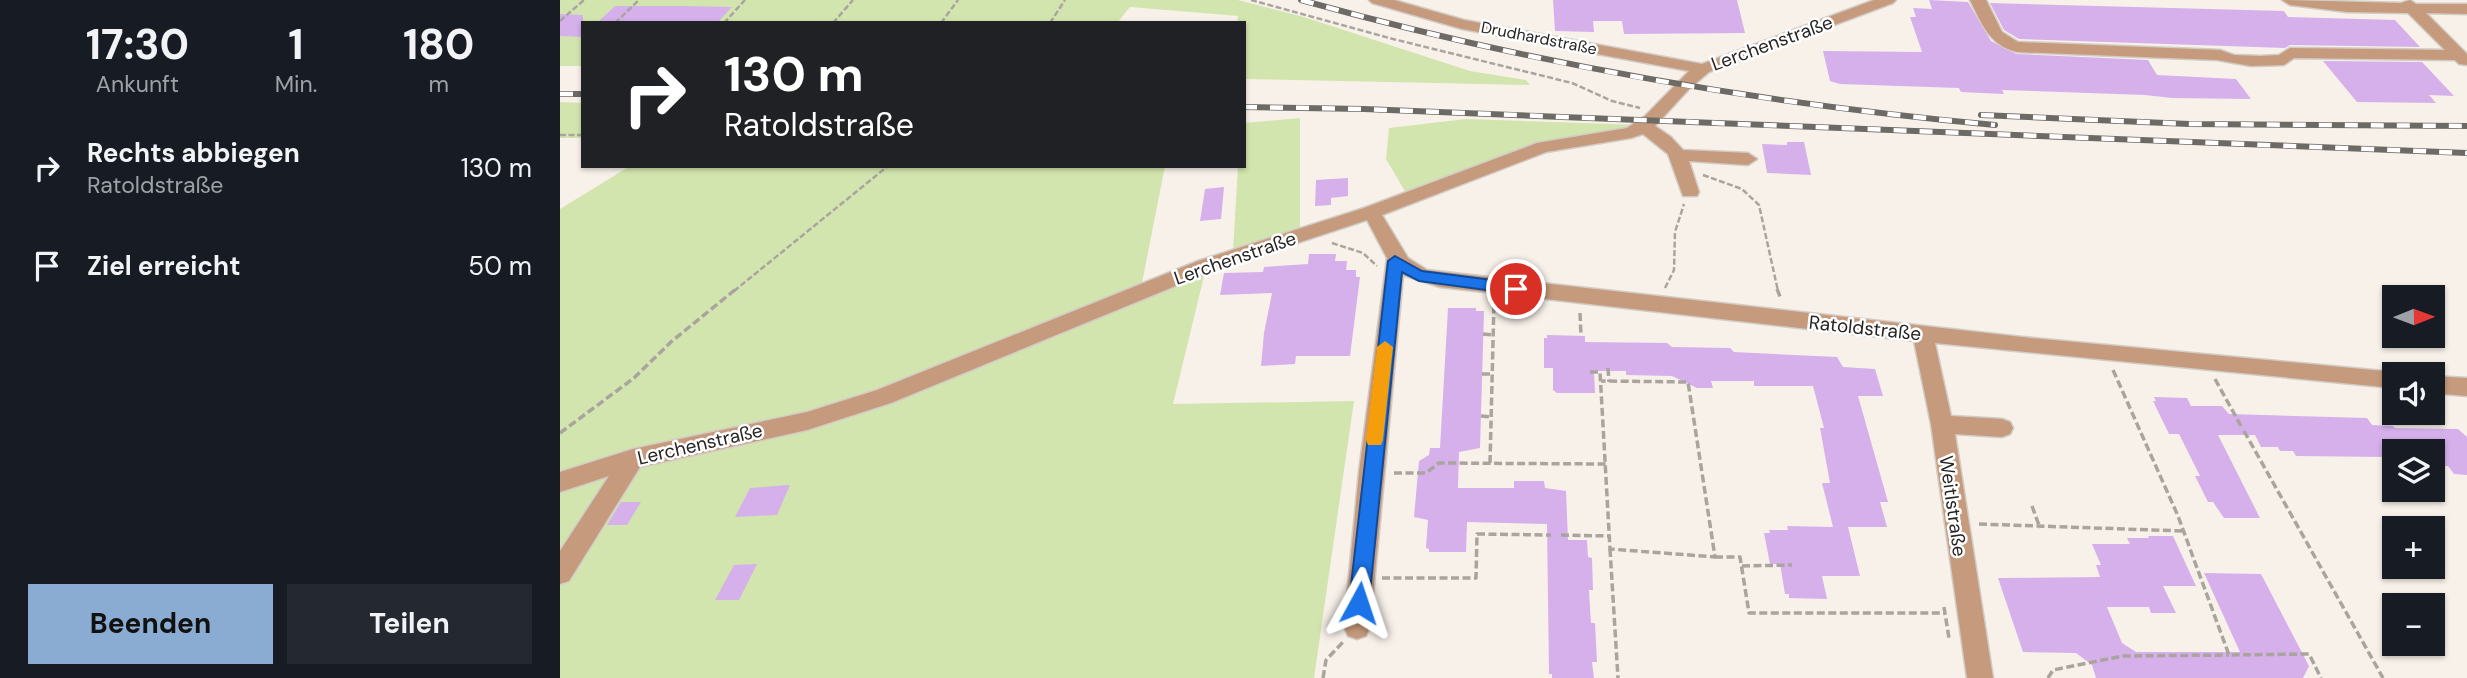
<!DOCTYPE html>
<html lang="de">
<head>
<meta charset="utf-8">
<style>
  body { margin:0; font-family:"DM Sans",sans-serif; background:#242831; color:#f1f3f6; height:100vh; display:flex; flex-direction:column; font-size:26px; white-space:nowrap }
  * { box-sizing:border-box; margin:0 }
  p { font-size:23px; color:#9ea1a6 }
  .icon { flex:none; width:38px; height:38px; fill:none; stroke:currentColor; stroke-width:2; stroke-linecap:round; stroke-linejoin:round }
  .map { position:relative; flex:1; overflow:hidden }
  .side { display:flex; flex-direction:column; background:#171b24; width:560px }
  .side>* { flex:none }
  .banner { position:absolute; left:21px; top:21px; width:665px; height:147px; border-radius:0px; box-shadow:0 2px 5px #0004; background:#202124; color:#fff; overflow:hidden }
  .needle { width:46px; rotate:89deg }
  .fabs { position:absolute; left:1822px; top:285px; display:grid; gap:14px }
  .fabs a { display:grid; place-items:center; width:63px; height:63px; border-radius:0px; background:#171b24; box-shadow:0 2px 5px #0004; font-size:35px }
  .pin { position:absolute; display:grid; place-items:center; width:60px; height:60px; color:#fff; margin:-30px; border:4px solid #fff; border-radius:50%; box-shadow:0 2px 7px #0007 }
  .me { position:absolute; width:77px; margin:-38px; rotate:5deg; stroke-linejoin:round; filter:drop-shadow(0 0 5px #0008) }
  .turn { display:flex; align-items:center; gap:24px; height:147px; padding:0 28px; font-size:32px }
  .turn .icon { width:91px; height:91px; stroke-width:2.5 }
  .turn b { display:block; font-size:49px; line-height:60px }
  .eta { display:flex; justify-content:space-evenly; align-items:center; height:119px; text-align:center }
  .eta b { font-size:42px; font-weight:700; line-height:49px }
  .cta { display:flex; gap:14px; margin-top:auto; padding:14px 28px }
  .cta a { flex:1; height:80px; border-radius:0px; background:#8aacd2; color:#111; font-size:28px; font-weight:700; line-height:80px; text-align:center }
  .cta a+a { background:#242831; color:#f1f3f6 }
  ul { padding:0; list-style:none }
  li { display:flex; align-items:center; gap:21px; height:98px; padding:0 28px }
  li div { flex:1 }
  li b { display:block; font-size:26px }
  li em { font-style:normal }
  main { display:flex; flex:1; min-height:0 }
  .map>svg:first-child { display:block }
</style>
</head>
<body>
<main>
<section class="side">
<div class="eta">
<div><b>17:30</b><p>Ankunft</p></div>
<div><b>1</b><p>Min.</p></div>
<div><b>180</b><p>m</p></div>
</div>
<ul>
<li><svg class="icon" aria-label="right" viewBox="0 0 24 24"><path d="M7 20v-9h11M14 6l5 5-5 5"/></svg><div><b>Rechts abbiegen</b><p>Ratoldstraße</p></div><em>130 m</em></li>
<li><svg class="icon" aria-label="arrive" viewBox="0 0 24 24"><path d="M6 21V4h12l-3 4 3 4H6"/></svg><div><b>Ziel erreicht</b></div><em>50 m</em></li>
</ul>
<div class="cta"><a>Beenden</a><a>Teilen</a></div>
</section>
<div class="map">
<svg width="1907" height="678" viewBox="0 0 1907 678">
  <rect width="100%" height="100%" fill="#f8f1ea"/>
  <g fill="#d3e5ae">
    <polygon points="0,0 678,0 744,17 910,71 966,80 970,85 684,79 684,23 677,23 678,16 570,7 557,23 23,23 23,66 0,66"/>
    <polygon points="0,102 23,103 23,138 0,138"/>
    <polygon points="740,118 740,229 673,251 678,166 684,166 684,123"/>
    <polygon points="906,119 1080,125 1078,132 991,144 849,198 826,159 829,128"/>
    <polygon points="70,166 605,166 582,283 645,272 613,404 794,401 754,678 0,678 0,209"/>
  </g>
  <g fill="#d5b0eb">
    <polygon points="993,0 1177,0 1185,33 1064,34 1062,21 1033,21 1034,32 995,31"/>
    <polygon points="1369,0 1408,2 1431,41 1456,54 1588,60 1597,75 1676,79 1691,99 1612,98 1585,95 1442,90 1444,94 1401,92 1399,88 1280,84 1270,81 1263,51 1362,52 1350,17 1356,17 1353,8 1372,9"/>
    <polygon points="1430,3 1724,11 1728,17 1835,20 1860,47 1730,45 1725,48 1459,39 1444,30"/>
    <polygon points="55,6 121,6 172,7 157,23 39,21"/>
    <polygon points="0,14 23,15 23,37 0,36"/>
    <polygon points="1763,61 1862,62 1894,96 1869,95 1876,103 1797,102"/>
    <polygon points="1227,142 1244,142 1251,175 1207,173 1202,144 1227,145"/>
    <polygon points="788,178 788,196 771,198 771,205 755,206 756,180"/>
    <polygon points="664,187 661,219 640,221 645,189"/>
    <polygon points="749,254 776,254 775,261 787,261 786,270 796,270 796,277 800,277 790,356 736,356 735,364 701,366 704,333 712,293 660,295 664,273 703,272 704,267 748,264"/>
    <polygon points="888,308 916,308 916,311 924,311 920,448 899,452 898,488 954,488 954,481 984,481 985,488 1006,491 1008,540 1027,540 1028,557 1032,558 1033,590 1029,590 1030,608 1031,623 1035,623 1037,662 1032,662 1034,678 992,678 992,674 989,674 987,524 907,522 906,552 869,552 869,549 866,548 868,520 854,517 859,461 869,455 870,448 880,448"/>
    <polygon points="987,335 1025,336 1025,342 1107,343 1112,347 1170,348 1174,352 1277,357 1283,367 1315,369 1323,396 1298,396 1328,502 1320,502 1327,527 1288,527 1300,576 1262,576 1267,599 1229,598 1229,594 1225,594 1220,564 1210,564 1204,533 1210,533 1209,530 1228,530 1227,526 1273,527 1262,483 1270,483 1260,428 1264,428 1253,386 1194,386 1194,381 1151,381 1153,388 1137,388 1112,376 1066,375 1066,371 1034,371 1035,393 997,393 993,390 993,368 984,368 984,338 987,338"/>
    <polygon points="1594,397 1627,398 1631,406 1662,406 1669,414 1807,418 1812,425 1833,426 1835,428 1898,429 1907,437 1907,475 1894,474 1888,466 1876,466 1872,460 1872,452 1823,452 1826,457 1736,456 1733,451 1720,451 1718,447 1701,447 1695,435 1658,435 1700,518 1664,518 1653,502 1648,502 1635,476 1640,476 1619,434 1609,434 1593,401 1596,401"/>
    <polygon points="230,485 217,515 175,517 190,488"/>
    <polygon points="61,502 81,502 67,525 47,525"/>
    <polygon points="1588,536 1613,536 1636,586 1603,586 1616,613 1591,613 1589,607 1547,607 1562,643 1576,652 1680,652 1644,573 1701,574 1749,666 1743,678 1536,678 1532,665 1516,653 1463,652 1438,578 1540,577 1536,565 1541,565 1532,544 1570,544 1567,538 1589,538"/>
    <polygon points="197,564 179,600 155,600 174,565"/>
  </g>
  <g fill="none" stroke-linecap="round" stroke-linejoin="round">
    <defs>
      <g id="minor">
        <polygon points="809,0 834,0 904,20 1142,64 1314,0 1336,0 1333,3 1149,72 1130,88 1095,126 1111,137 1123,150 1188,153 1197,159 1188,165 1129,161 1139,192 1137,196 1123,196 1108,154 1083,134 1071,138 986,152 822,215 848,258 867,270 1462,337 1834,372 1842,374 1834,374 1834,388 1375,343 1391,416 1442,419 1450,422 1453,428 1450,434 1442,437 1395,434 1433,678 1407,678 1371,424 1354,341 880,287 843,275 810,627 806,636 797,639 788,636 784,627 799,472 827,258 807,220 652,271 331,403 247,430 80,467 9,581 0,584 0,551 49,476 0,492 0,472 73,449 247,412 317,390 638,261 804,208 977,143 1067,128 1085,116 1129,71 902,29 812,3"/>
        <path d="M1410 0H1426L1442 32 1458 42 1660 50 1674 55 1700 56 1719 55 1730 48 1885 50 1848 13 1787 12 1730 5 1722 0 1841 3 1850 0 1856 4H1907V14L1866 13 1907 54V65L1899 64 1895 60 1734 58 1724 65 1691 66 1657 60 1457 52C1429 45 1422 24 1410 0Z"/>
        <polygon points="1872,376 1907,378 1907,396 1872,393"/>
      </g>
    </defs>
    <use href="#minor" stroke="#d2ccc6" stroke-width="3"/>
    <g stroke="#aaa49f" stroke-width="2.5" stroke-dasharray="6 2.5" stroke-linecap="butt">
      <polyline points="691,0 833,39 1012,83 1052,101 1080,108"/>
      <polyline points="0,21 24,0"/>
      <polyline points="55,23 79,0"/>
      <polyline points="164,23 185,0"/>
      <polyline points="273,23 293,0"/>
      <polyline points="381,23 398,0"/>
      <polyline points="490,23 505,0"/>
      <polyline points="0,135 23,135"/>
      <polyline points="1143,175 1182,189 1199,205 1218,291"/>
      <polyline points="772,243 803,253 817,266"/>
      <polyline points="1105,288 1114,270 1115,232 1124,204"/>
      <polyline points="174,291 328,166"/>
    </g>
    <g stroke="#aaa49f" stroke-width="3.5" stroke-dasharray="8 3.5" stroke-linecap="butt">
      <polyline points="1217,289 1221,299"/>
      <polyline points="1020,313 1021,336"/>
      <polyline points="923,334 933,335"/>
      <polyline points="1048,368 1049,382"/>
      <polyline points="1553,370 1618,516 1669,655 1749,654 1761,678"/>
      <polyline points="1030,372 1040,372 1050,549 1155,557 1128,382 1041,381"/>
      <polyline points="922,374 932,374"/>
      <polyline points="1655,379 1681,426"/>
      <polyline points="921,416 931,417"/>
      <polyline points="1684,431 1823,678"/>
      <polyline points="0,433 74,378 112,341 176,289"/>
      <polyline points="930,463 934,302"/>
      <polyline points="834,473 866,473 879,463 1046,464"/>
      <polyline points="1472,506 1480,528"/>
      <polyline points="1419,524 1623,531"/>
      <polyline points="1001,535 1050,536"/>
      <polyline points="1050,549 1058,678"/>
      <polyline points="1155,557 1180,557 1189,613 1385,613"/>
      <polyline points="1182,566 1232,565"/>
      <polyline points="822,578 916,578 917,534 991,535"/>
      <polyline points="1384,607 1389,638"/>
      <polyline points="763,678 766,660 783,642"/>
      <polyline points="1488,678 1493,670 1563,656 1669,655"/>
    </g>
    <use href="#minor" fill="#c69a7c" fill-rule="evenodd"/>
    <defs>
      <g id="rail">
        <path d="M741 0C970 64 1198 103 1435 125"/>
        <polyline points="0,94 23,94"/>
        <polyline points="684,107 804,109 1907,153"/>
        <polyline points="1421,115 1629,124 1907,126"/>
      </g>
    </defs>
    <use href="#rail" stroke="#6d6965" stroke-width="6"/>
    <use href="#rail" stroke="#fff" stroke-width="4.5" stroke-dasharray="13" stroke-linecap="butt"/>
  </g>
  <polygon fill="#1a73e8" stroke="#114b97" stroke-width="2" points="835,256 862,271 956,283 964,289 956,294 859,281 842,272 809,603 806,609 799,611 792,609 789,603 828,261"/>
  <polygon fill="#f59e0b" points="825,341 833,347 823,440 821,445 808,445 806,440 817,347"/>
  <g text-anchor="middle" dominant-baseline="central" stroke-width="5" stroke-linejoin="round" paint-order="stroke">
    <g font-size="16" fill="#272523" stroke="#fff">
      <text transform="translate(979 38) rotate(11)">Drudhardstraße</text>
    </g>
    <g font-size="19" fill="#272523" stroke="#fff">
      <text transform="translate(1212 43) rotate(-20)">Lerchenstraße</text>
      <text transform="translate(675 258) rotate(-19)">Lerchenstraße</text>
      <text transform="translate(1305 328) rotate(6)">Ratoldstraße</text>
      <text transform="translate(140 444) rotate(-13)">Lerchenstraße</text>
      <text transform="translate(1393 506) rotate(82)">Weitlstraße</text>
    </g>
  </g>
</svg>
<div class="fabs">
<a><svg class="needle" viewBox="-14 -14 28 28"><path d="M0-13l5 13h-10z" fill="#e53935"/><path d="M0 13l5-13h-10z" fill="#9ea1a6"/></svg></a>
<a><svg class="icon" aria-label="sound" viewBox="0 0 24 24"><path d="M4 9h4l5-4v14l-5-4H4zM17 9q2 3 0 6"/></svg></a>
<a><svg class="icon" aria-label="layers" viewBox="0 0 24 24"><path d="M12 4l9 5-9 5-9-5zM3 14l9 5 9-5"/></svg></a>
<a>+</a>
<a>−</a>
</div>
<div class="pin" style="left:956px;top:289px;background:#d93025"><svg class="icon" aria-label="arrive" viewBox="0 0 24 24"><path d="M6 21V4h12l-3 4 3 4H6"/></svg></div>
<svg class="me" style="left:799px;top:603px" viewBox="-20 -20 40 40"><path d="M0-17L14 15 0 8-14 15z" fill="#1a73e8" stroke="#fff" stroke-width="4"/></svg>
<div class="banner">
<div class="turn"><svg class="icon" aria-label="right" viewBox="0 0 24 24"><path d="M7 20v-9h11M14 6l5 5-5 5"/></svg><div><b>130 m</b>Ratoldstraße</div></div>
</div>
</div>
</main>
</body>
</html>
